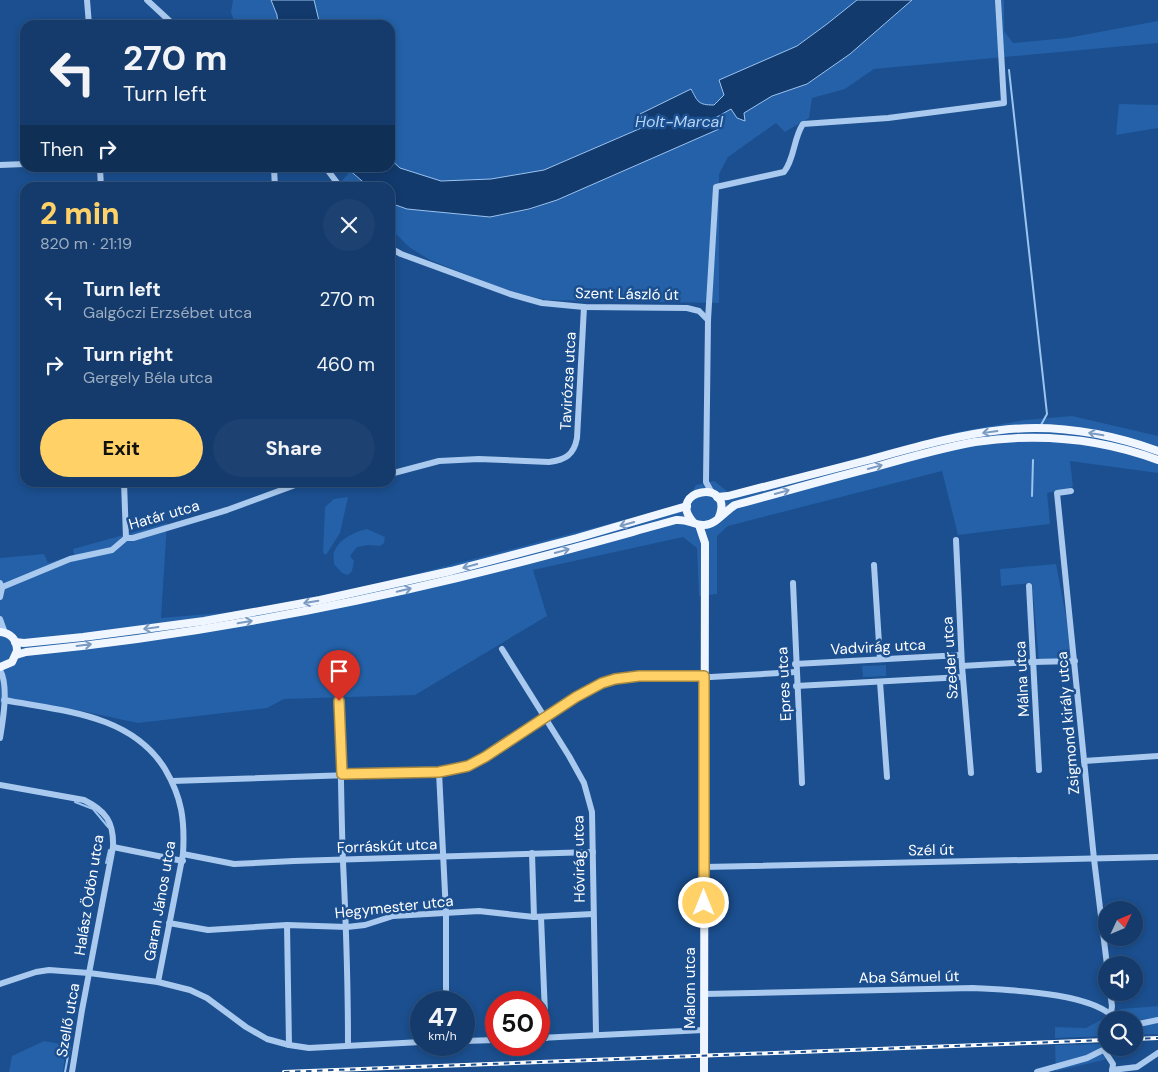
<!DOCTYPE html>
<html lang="en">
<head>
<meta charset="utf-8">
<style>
  body { margin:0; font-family:"DM Sans",sans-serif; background:#1d4271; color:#f1f3f6; height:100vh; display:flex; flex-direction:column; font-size:19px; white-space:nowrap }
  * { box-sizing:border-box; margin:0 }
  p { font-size:16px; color:#9dadc1 }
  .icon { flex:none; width:28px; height:28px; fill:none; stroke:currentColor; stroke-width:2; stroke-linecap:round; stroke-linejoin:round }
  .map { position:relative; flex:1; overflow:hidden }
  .panel { position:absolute; left:20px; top:182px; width:375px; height:305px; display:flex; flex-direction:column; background:#143b6b; border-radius:15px; box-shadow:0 2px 8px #0003,0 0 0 1px #33557e }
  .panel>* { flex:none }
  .banner { position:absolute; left:20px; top:20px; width:375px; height:152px; border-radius:15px; box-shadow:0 2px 8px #0003,0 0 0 1px #33557e; background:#143b6b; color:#f1f3f6; overflow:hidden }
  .needle { width:32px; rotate:46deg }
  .controls { position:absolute; left:1098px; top:901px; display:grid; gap:10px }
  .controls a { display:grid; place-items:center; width:45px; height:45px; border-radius:50%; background:#143b6b; box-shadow:0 2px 8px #0003,0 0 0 1px #33557e; font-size:25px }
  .speed { position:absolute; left:410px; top:991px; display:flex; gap:10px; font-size:25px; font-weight:700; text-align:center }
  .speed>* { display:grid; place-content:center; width:65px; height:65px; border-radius:50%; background:#143b6b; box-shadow:0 2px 8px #0003,0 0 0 1px #33557e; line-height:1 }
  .speed small { font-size:12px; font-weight:400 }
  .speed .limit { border:8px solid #d22; background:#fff; color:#111 }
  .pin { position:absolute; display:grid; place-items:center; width:42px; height:42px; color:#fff; margin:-51px -21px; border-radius:50% 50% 50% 0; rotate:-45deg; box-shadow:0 0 5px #0007 }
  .pin .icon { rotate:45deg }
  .me { position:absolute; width:55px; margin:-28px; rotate:0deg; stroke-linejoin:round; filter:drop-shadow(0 0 4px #0008) }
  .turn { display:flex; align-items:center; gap:18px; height:105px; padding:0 20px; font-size:22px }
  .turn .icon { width:65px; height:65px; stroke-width:2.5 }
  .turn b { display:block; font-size:35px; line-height:42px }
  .then { display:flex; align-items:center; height:48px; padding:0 20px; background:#0003; gap:10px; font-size:19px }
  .round { display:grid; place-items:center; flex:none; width:52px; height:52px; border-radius:26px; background:#1d4271 }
  .summary { display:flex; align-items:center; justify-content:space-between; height:85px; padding:0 20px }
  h1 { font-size:30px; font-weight:800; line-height:38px; color:#ffd166 }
  .cta { display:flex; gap:10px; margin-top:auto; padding:10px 20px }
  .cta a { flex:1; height:58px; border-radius:30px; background:#ffd166; color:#111; font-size:20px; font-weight:800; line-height:58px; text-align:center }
  .cta a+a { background:#1d4271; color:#f1f3f6 }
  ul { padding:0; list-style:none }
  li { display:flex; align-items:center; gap:15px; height:65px; padding:0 20px }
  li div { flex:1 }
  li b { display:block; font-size:19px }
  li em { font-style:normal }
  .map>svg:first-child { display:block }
</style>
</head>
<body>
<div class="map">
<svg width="1158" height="1072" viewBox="0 0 1158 1072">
  <rect width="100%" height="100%" fill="#1b4f8f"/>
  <g fill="#2461a8">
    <polygon points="233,0 271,0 277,15 278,25 235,25 231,12"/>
    <path d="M314 0H857L827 24 797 46 719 80 724 95 713 105C698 105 698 103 691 89L640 114 646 126 544 170 491 179 441 181 400 168 390 159V25H320Z"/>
    <polygon points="912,0 1004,0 1004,31 1013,43 1067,38 1158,21 1158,43 874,69 845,89 812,98 809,118 785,132 776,123 728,157 719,174 719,303 547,300 509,291 430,260 409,247 390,228 390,203 407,209 490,217 529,210 557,200 719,129 715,118 732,109 744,113 772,96 807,84 850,54"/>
    <polygon points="1119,104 1158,105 1158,128 1116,135"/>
    <polygon points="343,168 347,168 369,187 347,187 341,182 348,174"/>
    <polygon points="1072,416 1158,436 1158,473 1070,461 1073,487 1047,493 1050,524 958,535 942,471 728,526 717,536 717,594 699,596 697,548 683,537 533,570 547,616 415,695 284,699 267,708 138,723 58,706 0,703 0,558 44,554 48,563 74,555 73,549 167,523 161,618 232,612 319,599 686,504 696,485 714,481 732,495 858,458 957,432 1025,420"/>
    <polygon points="348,497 340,533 326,555 323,553 325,507 334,499"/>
    <path d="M367 529 385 537 384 543 380 546 369 545 357 547 350 556 354 561 352 571 348 575 342 573 334 564C334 561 333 555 334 552 339 539 354 532 367 529Z"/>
    <polygon points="1056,564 1069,632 1071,659 1039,661 1032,583 1001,586 1000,569"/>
    <polygon points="886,665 886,676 863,677 862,666"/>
    <polygon points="1158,1006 1158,1034 1134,1035 1134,1020 1106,1020 1106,1036 1055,1038 1055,1027 1086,1028 1121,1009"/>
    <polygon points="44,1041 66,1045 63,1072 9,1072 12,1056"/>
    <polygon points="1106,1044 1106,1048 1115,1048 1104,1060 1056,1071 1055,1045"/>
  </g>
  <g fill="#123a6d" stroke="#9cc4f0">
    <polygon points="271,0 314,0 320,25 278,25 277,15"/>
    <path d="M857 0H912L850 54 807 84 772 96 744 113 745 121 737 118 731 109 715 118 719 129 557 200 529 209 490 217 407 209 390 203V188L369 187 347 168H390V159L400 168 441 181 491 179 544 170 646 126 640 114 691 89C698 102 698 105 714 105L724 95 719 80 797 46 827 24Z"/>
  </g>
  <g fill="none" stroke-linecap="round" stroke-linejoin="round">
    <g stroke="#9cc4f0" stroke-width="2">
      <polyline points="1009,70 1047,414 1041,425"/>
      <polyline points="1032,496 1033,460"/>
      <polyline points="75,802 93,809 108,827"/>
      <polyline points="106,863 109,850"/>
      <polyline points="65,1072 70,1045"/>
    </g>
    <g stroke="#a9c9ee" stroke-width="6">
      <polyline points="87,0 89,25"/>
      <polyline points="147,0 174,25"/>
      <polyline points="0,165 25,164"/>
      <polyline points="100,168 101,188"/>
      <polyline points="274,168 275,188"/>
      <polyline points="326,168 341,188"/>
      <polyline points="390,248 401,254 510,294 542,303 584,307 687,308 699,311 708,320"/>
      <path d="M390 474 439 461 479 459 549 462C565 460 574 455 577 438L584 307"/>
      <polyline points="124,482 126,538"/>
      <polyline points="1071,491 1057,493 1094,859 1107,965"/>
      <path d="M712 493 706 482 708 320 716 187 784 172C795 158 793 139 803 124L888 118 1004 103 998 0"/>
      <polyline points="956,540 962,666 971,773"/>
      <polyline points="874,565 880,659"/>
      <polyline points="0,583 2,588 0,597"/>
      <polyline points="793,583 802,783"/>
      <polyline points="1029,586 1039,770"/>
      <polyline points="0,588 70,559 112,550 126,538 133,538 227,510 298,484 338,482"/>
      <polyline points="0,619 5,633"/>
      <polyline points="502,649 569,756 584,783 592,812 596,1034"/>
      <polyline points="795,664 961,655"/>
      <polyline points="962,666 1033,662 1075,661"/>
      <path d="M0 670C9 686 3 720 0 738"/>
      <polyline points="880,682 887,777"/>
      <polyline points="796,686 963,677"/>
      <path d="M4 700C62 711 131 714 165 769 182 798 185 820 183 854L158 982"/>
      <path d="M339 701C341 755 341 808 343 862 346 923 348 984 348 1045"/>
      <polyline points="1084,761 1158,756"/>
      <polyline points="439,772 446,913 446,1002"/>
      <polyline points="172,781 439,772 468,766 485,757 576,697 602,683 615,679 639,676 711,677 796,672"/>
      <path d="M0 785 84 800C106 811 114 822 113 847L82 1010 72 1072"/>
      <polyline points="113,847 183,861"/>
      <polyline points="532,853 534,917"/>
      <polyline points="183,854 234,864 294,861 593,852"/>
      <polyline points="704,867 1158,857"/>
      <polyline points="541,917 546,1038"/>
      <polyline points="169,923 208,930 287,925 347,927 365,925 393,916 479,911 534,917 593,914"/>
      <polyline points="287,925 289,1045"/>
      <polyline points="0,984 36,972 49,970 89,973 158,982 190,990 207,998 246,1027 267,1039 289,1045 309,1048 421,1042"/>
      <polyline points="1110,992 1112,1006 1111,1013"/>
      <path d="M704 994 973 988C1007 990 1095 992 1116 1020"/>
      <polyline points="1134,1025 1158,1020"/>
      <polyline points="539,1038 704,1030"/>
      <polyline points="464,1041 496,1040"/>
      <polyline points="1104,1050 1113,1064 1112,1072"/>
      <polyline points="1112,1070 1137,1067 1158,1053"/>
      <polyline points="1037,1072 1087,1058 1107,1048"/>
    </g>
    <g stroke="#f0f6ff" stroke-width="8">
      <path d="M717 497 728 496C775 484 821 472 868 460 912 448 956 435 1001 430 1054 424 1108 433 1158 451"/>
      <path d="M693 522C665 489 735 478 719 517"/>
      <polyline points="699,525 705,543 704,1072"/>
      <path d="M0 632C11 633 17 640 17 651L12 662 0 667"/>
      <polyline points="15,642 24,643 83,637 204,621 320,600 451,571 577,538 687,506"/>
      <path d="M16 655 26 652C171 638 315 612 457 578 530 561 603 540 676 520 689 519 693 525 703 525 715 526 725 511 735 505 783 492 831 478 879 466 910 457 942 448 975 442 1037 433 1099 438 1158 460"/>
    </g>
    <defs>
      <g id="rail">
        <polyline points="1134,1039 1158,1038"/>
        <polyline points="284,1072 1106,1040"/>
      </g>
    </defs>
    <use href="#rail" stroke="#fff" stroke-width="4"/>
    <use href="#rail" stroke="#1b4f8f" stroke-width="2" stroke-dasharray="5.5" stroke-linecap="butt"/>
  </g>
  <defs><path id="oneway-shaft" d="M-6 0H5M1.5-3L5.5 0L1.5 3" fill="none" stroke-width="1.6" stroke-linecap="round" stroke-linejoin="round" transform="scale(1.25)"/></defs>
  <g stroke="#7b9ac1">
    <use href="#oneway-shaft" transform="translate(990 432) rotate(172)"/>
    <use href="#oneway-shaft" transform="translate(1096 434) rotate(-170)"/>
    <use href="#oneway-shaft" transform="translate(875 467) rotate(-15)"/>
    <use href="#oneway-shaft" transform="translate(782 492) rotate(-15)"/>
    <use href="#oneway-shaft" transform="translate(627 524) rotate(164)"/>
    <use href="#oneway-shaft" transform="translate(562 551) rotate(-15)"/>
    <use href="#oneway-shaft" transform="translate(470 566) rotate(165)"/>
    <use href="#oneway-shaft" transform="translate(404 590) rotate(-13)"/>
    <use href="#oneway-shaft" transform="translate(311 602) rotate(170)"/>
    <use href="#oneway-shaft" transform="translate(245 622) rotate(-10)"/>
    <use href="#oneway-shaft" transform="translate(151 628) rotate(172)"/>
    <use href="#oneway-shaft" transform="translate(84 645) rotate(-7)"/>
  </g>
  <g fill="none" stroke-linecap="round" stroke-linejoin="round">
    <defs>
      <polyline id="route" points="339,701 342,774 439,772 468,766 485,757 576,697 602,683 615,679 639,676 704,676 704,903"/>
    </defs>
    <use href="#route" stroke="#a68842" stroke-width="12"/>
    <use href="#route" stroke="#ffd166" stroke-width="9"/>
  </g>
  <g text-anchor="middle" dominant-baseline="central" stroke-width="5" stroke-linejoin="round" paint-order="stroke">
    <g font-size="15" fill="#fff" stroke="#1b4f8f">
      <text transform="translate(627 294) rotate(1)">Szent László út</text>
      <text transform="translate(568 381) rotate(-87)">Tavirózsa utca</text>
      <text transform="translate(164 515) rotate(-16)">Határ utca</text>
      <text transform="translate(878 647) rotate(-3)">Vadvirág utca</text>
      <text transform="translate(950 658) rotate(-94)">Szeder utca</text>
      <text transform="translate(1022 679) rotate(-93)">Málna utca</text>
      <text transform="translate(784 684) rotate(-93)">Epres utca</text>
      <text transform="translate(1068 723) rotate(-95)">Zsigmond király utca</text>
      <text transform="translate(387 846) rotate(-2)">Forráskút utca</text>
      <text transform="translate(931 850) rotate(-1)">Szél út</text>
      <text transform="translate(579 859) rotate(-91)">Hóvirág utca</text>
      <text transform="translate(89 895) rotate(-81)">Halász Ödön utca</text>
      <text transform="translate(160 901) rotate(-80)">Garan János utca</text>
      <text transform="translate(394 907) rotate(-6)">Hegymester utca</text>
      <text transform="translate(909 977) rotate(-1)">Aba Sámuel út</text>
      <text transform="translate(690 988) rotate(-90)">Malom utca</text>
      <text transform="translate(68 1020) rotate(-80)">Szellő utca</text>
    </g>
    <g font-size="16" font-style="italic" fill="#b5d3f5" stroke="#1b4f8f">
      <text x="679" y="121">Holt-Marcal</text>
    </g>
  </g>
</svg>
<div class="controls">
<a><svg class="needle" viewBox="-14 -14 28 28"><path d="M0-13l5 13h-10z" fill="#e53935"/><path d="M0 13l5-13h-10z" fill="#9dadc1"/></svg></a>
<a><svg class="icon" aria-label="sound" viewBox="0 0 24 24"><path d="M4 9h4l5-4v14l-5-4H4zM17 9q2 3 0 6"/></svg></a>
<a><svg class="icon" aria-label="search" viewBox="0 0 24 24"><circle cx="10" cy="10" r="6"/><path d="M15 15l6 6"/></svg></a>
</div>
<div class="speed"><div>47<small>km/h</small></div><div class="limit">50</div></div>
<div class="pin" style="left:339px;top:701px;background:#d93025"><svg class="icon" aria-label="arrive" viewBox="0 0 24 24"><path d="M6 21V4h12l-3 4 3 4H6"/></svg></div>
<svg class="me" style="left:704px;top:903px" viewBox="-20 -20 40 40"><circle r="17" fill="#ffd166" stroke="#fff" stroke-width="3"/><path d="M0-11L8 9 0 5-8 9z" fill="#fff"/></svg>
<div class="banner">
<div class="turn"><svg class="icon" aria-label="left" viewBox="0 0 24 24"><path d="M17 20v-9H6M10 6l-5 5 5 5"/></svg><div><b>270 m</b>Turn left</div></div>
<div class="then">Then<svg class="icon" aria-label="right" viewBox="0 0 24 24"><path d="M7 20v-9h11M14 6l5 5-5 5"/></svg></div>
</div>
<section class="panel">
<div class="summary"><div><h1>2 min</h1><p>820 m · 21:19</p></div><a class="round"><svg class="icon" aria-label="close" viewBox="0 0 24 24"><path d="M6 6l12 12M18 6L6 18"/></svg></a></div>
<ul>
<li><svg class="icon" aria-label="left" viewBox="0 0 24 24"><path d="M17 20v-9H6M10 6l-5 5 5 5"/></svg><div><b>Turn left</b><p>Galgóczi Erzsébet utca</p></div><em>270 m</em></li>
<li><svg class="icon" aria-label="right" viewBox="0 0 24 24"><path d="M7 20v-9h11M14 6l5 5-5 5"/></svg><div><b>Turn right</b><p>Gergely Béla utca</p></div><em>460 m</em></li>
</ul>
<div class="cta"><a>Exit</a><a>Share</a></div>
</section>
</div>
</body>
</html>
